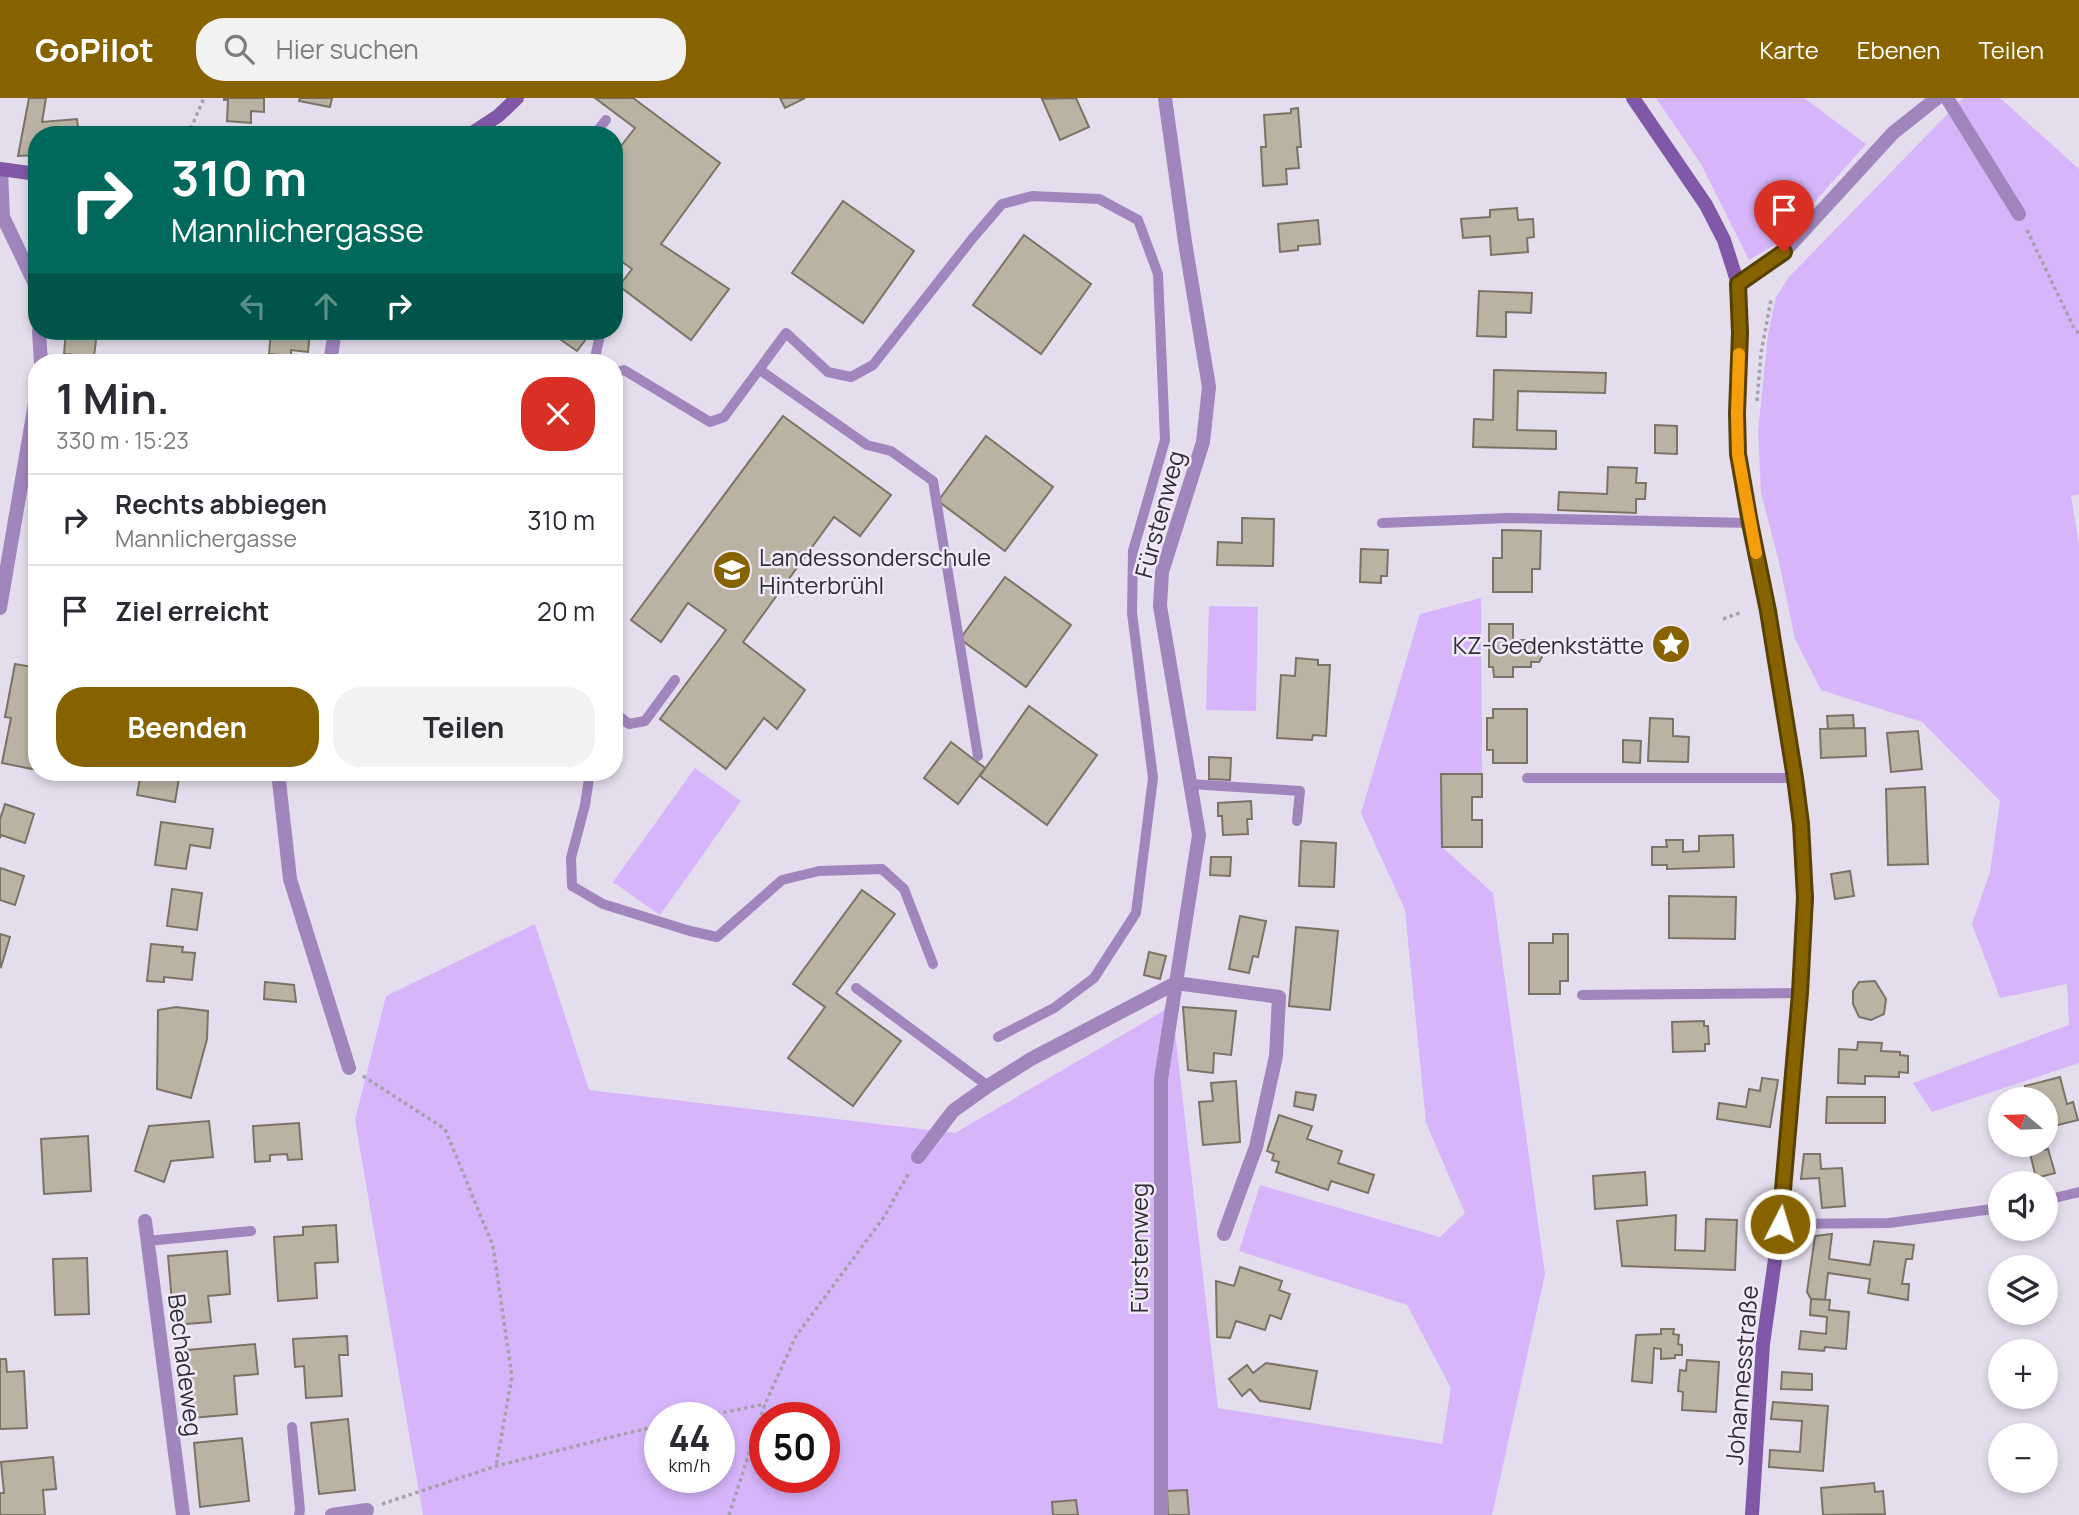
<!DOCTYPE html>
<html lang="de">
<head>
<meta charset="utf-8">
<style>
  body { margin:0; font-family:Manrope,sans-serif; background:#f2f2f3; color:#2b2b33; height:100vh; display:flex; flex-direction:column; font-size:26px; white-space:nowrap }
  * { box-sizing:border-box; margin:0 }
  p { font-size:23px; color:#7c7c81 }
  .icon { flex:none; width:38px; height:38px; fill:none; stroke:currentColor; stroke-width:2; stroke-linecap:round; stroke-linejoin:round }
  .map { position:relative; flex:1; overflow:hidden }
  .drawer { position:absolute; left:28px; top:256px; width:595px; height:427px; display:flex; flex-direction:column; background:#fff; border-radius:28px; box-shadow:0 4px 10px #0003 }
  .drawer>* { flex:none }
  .hud { position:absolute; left:28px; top:28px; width:595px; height:214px; border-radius:28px; box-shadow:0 4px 10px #0003; background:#00695c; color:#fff; overflow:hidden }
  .needle { width:46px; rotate:289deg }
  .controls { position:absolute; left:1988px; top:989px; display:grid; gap:14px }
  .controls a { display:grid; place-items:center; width:70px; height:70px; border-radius:50%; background:#fff; box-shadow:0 4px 10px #0003; font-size:35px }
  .speed { position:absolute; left:644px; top:1304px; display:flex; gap:14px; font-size:35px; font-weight:700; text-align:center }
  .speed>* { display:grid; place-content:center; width:91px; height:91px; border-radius:50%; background:#fff; box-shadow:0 4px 10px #0003; line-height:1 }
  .speed small { font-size:18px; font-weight:400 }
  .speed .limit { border:10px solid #d22; background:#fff; color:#111 }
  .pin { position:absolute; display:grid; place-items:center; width:60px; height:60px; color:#fff; margin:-72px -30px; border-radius:50% 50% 50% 0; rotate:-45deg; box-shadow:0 0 7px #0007 }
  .pin .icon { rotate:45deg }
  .me { position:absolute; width:77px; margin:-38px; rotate:5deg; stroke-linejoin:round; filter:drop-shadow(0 0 5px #0008) }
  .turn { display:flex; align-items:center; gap:24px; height:147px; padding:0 28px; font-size:32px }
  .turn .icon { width:91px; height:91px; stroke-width:2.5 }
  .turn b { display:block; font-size:49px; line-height:60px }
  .lanes { display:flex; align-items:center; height:66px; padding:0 28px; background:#0003; justify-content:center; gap:35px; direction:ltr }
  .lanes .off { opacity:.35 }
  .round { display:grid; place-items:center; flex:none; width:74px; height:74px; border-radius:28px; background:#f2f2f3 }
  .overview { display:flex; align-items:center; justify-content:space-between; height:119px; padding:0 28px }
  h1 { font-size:42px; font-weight:700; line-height:52px }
  .cta { display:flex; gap:14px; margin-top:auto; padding:14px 28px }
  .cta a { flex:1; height:80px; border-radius:28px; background:#876300; color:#fff; font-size:28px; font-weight:700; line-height:80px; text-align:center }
  .cta a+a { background:#f2f2f3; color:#2b2b33 }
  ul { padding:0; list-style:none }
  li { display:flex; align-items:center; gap:21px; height:91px; padding:0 28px; border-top:2px solid #e1e1e2 }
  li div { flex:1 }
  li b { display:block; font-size:26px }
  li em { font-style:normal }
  header { display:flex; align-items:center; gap:42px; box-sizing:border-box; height:98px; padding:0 35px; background:#876300; color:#fff }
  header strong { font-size:33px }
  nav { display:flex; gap:38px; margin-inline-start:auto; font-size:24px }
  .search { width:490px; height:63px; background:#f2f2f3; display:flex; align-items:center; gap:18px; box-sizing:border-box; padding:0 24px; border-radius:28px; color:#7c7c81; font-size:26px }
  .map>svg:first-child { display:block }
</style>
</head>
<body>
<header>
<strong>GoPilot</strong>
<div class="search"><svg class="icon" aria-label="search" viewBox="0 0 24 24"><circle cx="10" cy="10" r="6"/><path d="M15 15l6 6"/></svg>Hier suchen</div>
<nav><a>Karte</a><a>Ebenen</a><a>Teilen</a></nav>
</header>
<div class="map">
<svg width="2079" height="1417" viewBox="0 0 2079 1417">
  <rect width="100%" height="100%" fill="#e4dded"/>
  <g fill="#d6b5fa" fill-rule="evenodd">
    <polygon points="1656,0 1804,0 1866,46 1778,145 1749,162 1701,66"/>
    <polygon points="1963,0 2000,0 2079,71 2079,396 2071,398 2079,446 2079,965 1932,1014 1913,985 2069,927 2067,886 2000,900 1972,826 1990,774 2000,703 1922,624 1821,592 1795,541 1779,464 1761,395 1758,334 1768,236 1776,199 1789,179"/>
    <path d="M1481 500 1482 676 1441 677 1442 749 1493 795 1545 1176 1492 1417H423L355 1022 386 898 535 826 589 992 955 1035 1172 908 1218 1310 1442 1346 1451 1290 1407 1207 1239 1153 1260 1087 1440 1139 1465 1115 1426 1025 1405 812 1361 715 1420 516ZM660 1320H719V1379H660ZM765 1320H824V1379H765Z"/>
    <polygon points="1209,508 1258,509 1256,613 1206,612"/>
    <polygon points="695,670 741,703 660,817 613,784"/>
  </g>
  <g fill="#bab2a3" stroke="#7b7365" stroke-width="2">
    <polygon points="29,0 46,0 42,24 77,21 79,37 37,37 37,57 18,58"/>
    <polygon points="224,0 264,0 264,14 251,13 251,25 227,23 228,2 224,2"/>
    <polygon points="300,0 332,0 330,9 299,3"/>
    <polygon points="595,0 633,0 720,65 661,146 729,191 691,242 619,188 632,171 614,158 614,57 635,30"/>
    <polygon points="780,0 805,0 785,10"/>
    <polygon points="1076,0 1089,29 1060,42 1042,1"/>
    <polygon points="1298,10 1301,49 1297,49 1299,70 1286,71 1287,86 1263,88 1261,49 1266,49 1264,17 1291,15 1291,11"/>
    <polygon points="843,103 914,153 863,225 792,175"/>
    <polygon points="1517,110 1518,122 1533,121 1534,139 1527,140 1528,154 1491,157 1490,138 1463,140 1461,121 1490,119 1490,112"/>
    <polygon points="1318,122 1320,146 1298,148 1298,152 1280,154 1278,126"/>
    <polygon points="1024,137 1091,186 1041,256 973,207"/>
    <polygon points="1479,193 1532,195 1531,215 1506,214 1506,239 1477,238"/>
    <polygon points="66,233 97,233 94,259 64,256"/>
    <polygon points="271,233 310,233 308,254 291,252 291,258 269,256"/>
    <polygon points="557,233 592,233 577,253 554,237"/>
    <polygon points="64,256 94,259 94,264 63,264"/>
    <polygon points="1494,272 1606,275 1605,295 1518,293 1517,332 1556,333 1556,351 1473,349 1474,321 1493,322"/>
    <rect x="614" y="312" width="4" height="78"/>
    <polygon points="783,318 891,397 860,438 834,419 743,544 805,592 777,631 764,620 726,671 660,621 726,532 688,505 661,544 631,522"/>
    <polygon points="1655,327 1677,328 1677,356 1655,355"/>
    <polygon points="986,338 1053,389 1005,453 938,403"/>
    <polygon points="1608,369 1637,370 1636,385 1646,385 1645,401 1636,401 1636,415 1558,412 1559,394 1607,396"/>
    <polygon points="1242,420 1274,421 1273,468 1217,467 1218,444 1242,445"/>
    <polygon points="1502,432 1541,433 1540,471 1532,471 1532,494 1493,494 1493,460 1502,460"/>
    <polygon points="1361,451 1388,452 1387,478 1381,478 1381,485 1360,484"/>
    <polygon points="1005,479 1071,527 1026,589 960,541"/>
    <polygon points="1489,526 1513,526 1513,542 1531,542 1531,547 1539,547 1542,552 1542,559 1539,564 1531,564 1531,569 1513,569 1513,579 1494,579 1493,569 1489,569"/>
    <polygon points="1296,560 1318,562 1318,567 1330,567 1326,638 1313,637 1312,642 1277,640 1281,577 1295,578"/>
    <polygon points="15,566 33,569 31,578 37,579 37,672 2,665 11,620 5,619"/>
    <polygon points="1029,608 1097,657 1047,727 980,678"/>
    <polygon points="1493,611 1527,611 1527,665 1493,665 1493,652 1487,652 1487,620 1493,620"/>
    <polygon points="1853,617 1854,630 1828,631 1827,618"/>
    <polygon points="1650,620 1673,621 1673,638 1689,639 1688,664 1648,663"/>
    <polygon points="1865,630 1866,658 1821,660 1820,631"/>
    <polygon points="1918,633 1922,671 1891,674 1887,635"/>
    <polygon points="1623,642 1641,643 1640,665 1623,664"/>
    <polygon points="951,644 985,670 958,706 924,680"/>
    <polygon points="1209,659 1231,660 1230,682 1209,681"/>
    <polygon points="141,674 180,674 175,704 137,697"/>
    <polygon points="1441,676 1482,676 1482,699 1472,699 1472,722 1482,722 1482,749 1442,749"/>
    <polygon points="1925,689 1928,766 1888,767 1886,691"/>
    <polygon points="1251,703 1252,721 1247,721 1248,736 1223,737 1222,718 1218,718 1218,705"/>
    <polygon points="5,706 34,716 25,745 1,737 0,740 0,721"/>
    <polygon points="161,724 213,731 210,750 190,747 186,771 155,767"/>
    <polygon points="1733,737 1734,769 1667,771 1667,767 1652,767 1652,749 1667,749 1666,742 1683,742 1683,754 1699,753 1699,738"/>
    <polygon points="1301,743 1336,745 1334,789 1299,788"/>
    <polygon points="1211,759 1231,759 1230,778 1210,777"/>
    <polygon points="0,770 24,778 15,807 0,802"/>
    <polygon points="1850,773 1854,798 1835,801 1831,776"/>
    <polygon points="172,791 202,795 197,832 167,828"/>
    <polygon points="862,792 895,816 836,895 901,943 853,1008 788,960 825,909 793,886"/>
    <polygon points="1669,798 1736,799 1735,841 1669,840"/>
    <polygon points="1240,818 1266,823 1258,859 1253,858 1249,875 1229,871"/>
    <polygon points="1296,829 1338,833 1330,912 1289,908"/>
    <polygon points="0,836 10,839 1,869 0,868"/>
    <polygon points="1553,836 1568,836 1568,883 1560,883 1560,896 1529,896 1529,845 1553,845"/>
    <polygon points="151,846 183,849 182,854 195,855 192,882 164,879 164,884 147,883"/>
    <polygon points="1149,854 1166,858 1160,881 1144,877"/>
    <polygon points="1875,883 1886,901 1884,916 1871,922 1859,919 1853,906 1853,893 1859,884"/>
    <polygon points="265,884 294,887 296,904 264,901"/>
    <polygon points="176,909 208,913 207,941 191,1000 157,991 158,912"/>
    <polygon points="1183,909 1236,913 1231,957 1214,955 1213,975 1188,972"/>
    <polygon points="1704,923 1704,928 1708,928 1709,946 1705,946 1705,953 1673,954 1672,924"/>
    <polygon points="1858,944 1882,945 1881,953 1900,954 1900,957 1908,958 1908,975 1899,974 1899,979 1865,978 1865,986 1838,985 1839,951 1857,952"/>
    <polygon points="2060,979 2067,1006 2073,1004 2078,1022 2046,1030 2046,1001 2028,1001 2025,988"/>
    <polygon points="1762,980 1778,982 1770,1029 1717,1021 1719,1005 1746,1009 1749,991 1760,993"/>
    <polygon points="1236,983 1240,1044 1203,1047 1199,1004 1213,1003 1211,985"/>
    <polygon points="1296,994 1316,997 1313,1012 1294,1008"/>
    <polygon points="1827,999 1885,999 1885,1025 1826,1025"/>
    <polygon points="1279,1017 1312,1028 1307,1041 1342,1053 1338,1065 1374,1077 1368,1095 1331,1083 1328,1092 1276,1074 1279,1064 1272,1062 1274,1056 1267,1053"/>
    <polygon points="209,1023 213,1059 171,1063 164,1084 135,1073 149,1028"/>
    <polygon points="299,1025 302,1061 288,1062 287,1056 270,1057 270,1063 255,1064 253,1028"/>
    <polygon points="88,1038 91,1093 44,1096 41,1041"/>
    <polygon points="2048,1051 2055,1075 2036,1080 2030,1055"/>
    <polygon points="1804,1056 1820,1056 1821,1071 1842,1070 1845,1108 1822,1110 1819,1080 1801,1081"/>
    <polygon points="1645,1074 1647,1107 1595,1111 1593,1078"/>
    <polygon points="1676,1117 1675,1152 1705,1153 1706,1121 1737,1122 1735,1172 1622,1168 1617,1123"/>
    <polygon points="336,1127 338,1164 315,1165 317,1200 278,1203 274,1139 303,1137 303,1129"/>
    <polygon points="1832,1136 1829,1161 1870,1167 1874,1143 1914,1147 1912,1161 1906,1161 1902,1186 1909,1186 1908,1202 1868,1195 1870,1181 1828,1175 1825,1202 1811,1201 1807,1194 1815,1138"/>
    <polygon points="227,1153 230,1196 208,1198 211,1224 174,1227 168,1158"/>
    <polygon points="87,1160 89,1216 55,1217 53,1161"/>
    <polygon points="1240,1169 1282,1183 1279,1192 1290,1196 1281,1221 1270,1217 1265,1232 1236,1223 1230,1240 1217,1239 1216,1183 1234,1188"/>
    <polygon points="1811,1201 1830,1202 1829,1212 1849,1214 1846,1251 1825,1249 1824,1253 1799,1251 1801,1233 1826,1236 1827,1219 1810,1217"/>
    <polygon points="1661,1231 1674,1231 1673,1236 1679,1237 1678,1246 1682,1247 1682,1257 1675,1257 1675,1260 1661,1261 1661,1251 1654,1250 1652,1285 1632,1283 1636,1237 1661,1236"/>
    <polygon points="347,1238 348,1257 339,1257 342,1298 306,1300 304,1268 295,1269 293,1241"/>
    <polygon points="255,1246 258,1276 234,1278 237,1316 192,1320 187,1252"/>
    <polygon points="0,1261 6,1261 7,1274 24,1273 27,1330 0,1331"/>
    <polygon points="1687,1262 1719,1264 1716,1314 1682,1312 1683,1294 1678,1293 1680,1272 1686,1273"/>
    <polygon points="1266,1265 1317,1273 1310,1311 1260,1303 1250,1291 1242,1298 1229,1281 1247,1267 1253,1275"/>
    <polygon points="1782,1274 1812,1276 1812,1292 1781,1291"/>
    <polygon points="1773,1304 1828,1308 1823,1373 1769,1369 1770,1352 1800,1354 1802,1323 1771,1321"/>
    <polygon points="348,1321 355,1392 319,1396 311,1325"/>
    <polygon points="242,1340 249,1403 200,1409 194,1345"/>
    <polygon points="53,1359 56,1391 43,1392 45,1417 0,1417 0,1395 4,1395 1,1364"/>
    <polygon points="1874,1385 1875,1394 1883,1393 1885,1416 1823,1417 1821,1390"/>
    <polygon points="1187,1392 1189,1417 1168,1417 1167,1393"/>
    <polygon points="1076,1402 1078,1417 1053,1417 1052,1404"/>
  </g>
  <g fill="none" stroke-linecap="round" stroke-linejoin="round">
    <g stroke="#a6a0ad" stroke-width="3.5" stroke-dasharray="3.5 3.5" stroke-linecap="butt">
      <polyline points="188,37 204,0"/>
      <polyline points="2027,132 2074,230 2079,236"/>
      <polyline points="1757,303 1761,255 1771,202"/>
      <polyline points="1723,521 1742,514"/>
      <polyline points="363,978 445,1031 493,1148 512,1279 496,1368"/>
      <polyline points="696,1320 765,1306"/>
      <polyline points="382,1406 496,1368 660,1327"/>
      <polyline points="729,1417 765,1306 796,1238 884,1119 910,1073"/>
    </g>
    <g stroke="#a086bd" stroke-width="10">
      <polyline points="594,37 606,22"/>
      <polyline points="594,264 601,233"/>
      <polyline points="760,272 867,347 891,353 933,383 978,658"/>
      <polyline points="614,275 624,272 710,324 724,319 786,235 828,274 851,279 873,267 972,141 1002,106 1032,98 1099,101 1138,122 1158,176 1165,342 1133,453 1132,515 1153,680 1136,815 1094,880 1054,910 998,939"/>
      <polyline points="1382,425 1509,420 1750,425"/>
      <polyline points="614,614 629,626 645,623 675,582"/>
      <polyline points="590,674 585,707 571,760 572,788 603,806 690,833 717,839 782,782 819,773 882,771 904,791 933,866"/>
      <polyline points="1527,680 1795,680"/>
      <polyline points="1190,686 1300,693 1297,723"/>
      <polyline points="856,890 988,988"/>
      <polyline points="1582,897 1800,895"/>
      <polyline points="2046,1102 2079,1094"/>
      <polyline points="1780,1126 1889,1125 2000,1110"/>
      <polyline points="147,1143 251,1133"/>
      <polyline points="292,1329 300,1412 299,1417"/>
    </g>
    <g stroke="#a086bd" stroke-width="14">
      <polyline points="1947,0 2019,116"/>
      <polyline points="1,72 3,119 35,186 37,208"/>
      <polyline points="1738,186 1784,154 1893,35 1937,0"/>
      <polyline points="39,233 41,264"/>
      <polyline points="330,264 335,233"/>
      <polyline points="0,510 37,294"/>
      <polyline points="278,674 290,781 349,970"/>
      <polyline points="918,1059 953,1013 988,988 1031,961 1176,885 1199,737 1160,508 1162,474 1203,344 1209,289 1185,144 1165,0"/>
      <polyline points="145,1123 183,1417"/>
      <polyline points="332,1417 367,1412"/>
      <polyline points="1161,1417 1161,981 1176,885 1279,899 1276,958 1256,1049 1224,1136"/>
    </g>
    <g stroke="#8158a8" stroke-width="14">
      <polyline points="1633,0 1706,107 1724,142 1738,186 1740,235 1737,315 1738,356 1750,425 1768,513 1801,726 1805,800 1800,895 1780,1126 1763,1246 1752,1417"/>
      <polyline points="469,37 498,18 517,0"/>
      <polyline points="0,71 37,76"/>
    </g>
  </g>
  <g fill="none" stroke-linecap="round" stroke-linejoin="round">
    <defs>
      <polyline id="route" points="1780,1126 1800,895 1805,800 1801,726 1795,680 1768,513 1750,425 1738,356 1737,315 1740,235 1738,186 1784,154"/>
    </defs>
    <use href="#route" stroke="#584000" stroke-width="18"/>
    <use href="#route" stroke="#876300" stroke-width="12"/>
    <polyline stroke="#f59e0b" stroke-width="12" points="1739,256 1737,315 1738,356 1756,455"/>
  </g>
  <defs>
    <symbol id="school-disc" viewBox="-11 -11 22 22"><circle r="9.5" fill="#876300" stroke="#f1eafa"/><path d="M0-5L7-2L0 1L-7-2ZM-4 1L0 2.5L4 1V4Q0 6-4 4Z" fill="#fff"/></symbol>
    <symbol id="sight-disc" viewBox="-11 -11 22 22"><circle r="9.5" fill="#876300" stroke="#f1eafa"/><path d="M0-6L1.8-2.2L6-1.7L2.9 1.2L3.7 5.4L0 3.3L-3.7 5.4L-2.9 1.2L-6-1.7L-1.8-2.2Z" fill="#fff"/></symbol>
  </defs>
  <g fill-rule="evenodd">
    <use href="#school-disc" x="710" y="450" width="44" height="44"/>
    <use href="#sight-disc" x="1649" y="524" width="44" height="44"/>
  </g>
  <g text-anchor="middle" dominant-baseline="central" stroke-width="5" stroke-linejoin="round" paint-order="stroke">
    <g font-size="24" fill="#312e35" stroke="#f1eafa">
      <text transform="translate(1159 416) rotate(-75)">Fürstenweg</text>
      <text transform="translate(1138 1150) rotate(-90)">Fürstenweg</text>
      <text transform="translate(186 1267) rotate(83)">Bechadeweg</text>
      <text transform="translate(1741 1277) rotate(-85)">Johannesstraße</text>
    </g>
    <g font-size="24" fill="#312e35" stroke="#f1eafa" text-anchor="start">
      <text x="759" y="458">Landessonderschule<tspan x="759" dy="28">Hinterbrühl</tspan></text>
      <text x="1644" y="546" text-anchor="end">KZ-Gedenkstätte</text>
    </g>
  </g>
</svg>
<div class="controls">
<a><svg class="needle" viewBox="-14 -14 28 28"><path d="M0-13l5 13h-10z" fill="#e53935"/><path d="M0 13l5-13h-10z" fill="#7c7c81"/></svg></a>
<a><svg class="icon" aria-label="sound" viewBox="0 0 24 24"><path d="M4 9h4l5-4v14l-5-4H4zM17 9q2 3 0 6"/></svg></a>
<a><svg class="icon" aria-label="layers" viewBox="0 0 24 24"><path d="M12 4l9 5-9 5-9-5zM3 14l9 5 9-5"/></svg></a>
<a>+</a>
<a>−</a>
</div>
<div class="speed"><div>44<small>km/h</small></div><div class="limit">50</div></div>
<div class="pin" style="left:1784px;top:154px;background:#d93025"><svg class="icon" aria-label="arrive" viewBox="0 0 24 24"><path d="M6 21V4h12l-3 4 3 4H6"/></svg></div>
<svg class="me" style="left:1780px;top:1126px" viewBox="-20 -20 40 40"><circle r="17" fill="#876300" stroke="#fff" stroke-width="3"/><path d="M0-11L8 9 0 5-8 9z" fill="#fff"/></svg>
<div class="hud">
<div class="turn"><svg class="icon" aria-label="right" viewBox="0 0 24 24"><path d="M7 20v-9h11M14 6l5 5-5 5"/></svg><div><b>310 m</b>Mannlichergasse</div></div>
<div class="lanes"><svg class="icon off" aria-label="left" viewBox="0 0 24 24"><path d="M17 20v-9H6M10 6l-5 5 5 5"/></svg><svg class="icon off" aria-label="ahead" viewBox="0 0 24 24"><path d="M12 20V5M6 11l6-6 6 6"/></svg><svg class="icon" aria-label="right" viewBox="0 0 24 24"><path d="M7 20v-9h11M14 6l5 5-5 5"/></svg></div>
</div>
<section class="drawer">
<div class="overview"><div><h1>1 Min.</h1><p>330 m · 15:23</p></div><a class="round" style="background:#d93025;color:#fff"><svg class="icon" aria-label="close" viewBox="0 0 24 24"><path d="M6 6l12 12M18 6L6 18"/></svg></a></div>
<ul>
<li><svg class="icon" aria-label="right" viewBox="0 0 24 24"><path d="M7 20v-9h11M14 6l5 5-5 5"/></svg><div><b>Rechts abbiegen</b><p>Mannlichergasse</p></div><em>310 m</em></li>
<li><svg class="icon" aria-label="arrive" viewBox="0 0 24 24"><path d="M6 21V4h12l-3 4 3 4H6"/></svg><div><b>Ziel erreicht</b></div><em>20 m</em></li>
</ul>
<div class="cta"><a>Beenden</a><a>Teilen</a></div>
</section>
</div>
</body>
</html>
